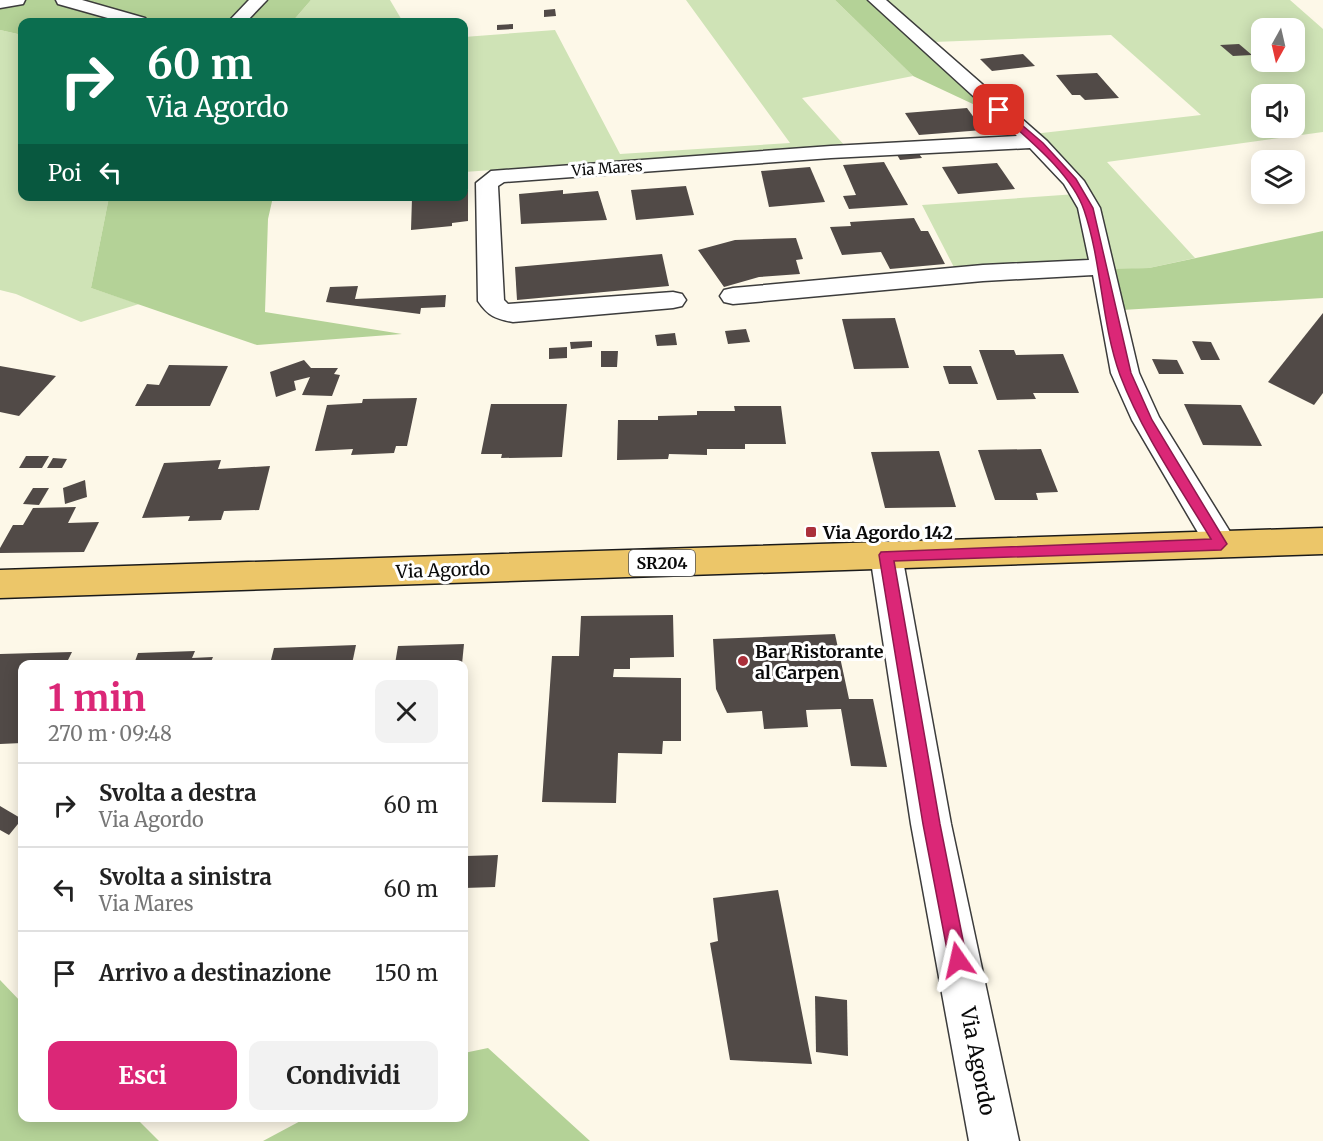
<!DOCTYPE html>
<html lang="it">
<head>
<meta charset="utf-8">
<style>
  body { margin:0; font-family:Merriweather,serif; background:#f2f2f2; color:#222; height:100vh; display:flex; flex-direction:column; font-size:22px; white-space:nowrap }
  * { box-sizing:border-box; margin:0 }
  p { font-size:20px; color:#767676 }
  .icon { flex:none; width:33px; height:33px; fill:none; stroke:currentColor; stroke-width:2; stroke-linecap:round; stroke-linejoin:round }
  .map { position:relative; flex:1; overflow:hidden }
  .side { position:absolute; left:18px; top:660px; width:450px; height:462px; display:flex; flex-direction:column; background:#fff; border-radius:12px; box-shadow:0 3px 15px #0003 }
  .side>* { flex:none }
  .banner { position:absolute; left:18px; top:18px; width:450px; height:183px; border-radius:12px; box-shadow:0 3px 15px #0003; background:#0b6e4f; color:#fff; overflow:hidden }
  .needle { width:39px; rotate:188deg }
  .fabs { position:absolute; left:1251px; top:18px; display:grid; gap:12px }
  .fabs a { display:grid; place-items:center; width:54px; height:54px; border-radius:12px; background:#fff; box-shadow:0 3px 15px #0003; font-size:30px }
  .pin { position:absolute; display:grid; place-items:center; width:51px; height:51px; color:#fff; margin:-26px; border-radius:12px; box-shadow:0 3px 9px #0006 }
  .me { position:absolute; width:66px; margin:-33px; rotate:349deg; stroke-linejoin:round; filter:drop-shadow(0 0 4px #0008) }
  .turn { display:flex; align-items:center; gap:21px; height:126px; padding:0 30px; font-size:27px }
  .turn .icon { width:78px; height:78px; stroke-width:2.5 }
  .turn b { display:block; font-size:42px; line-height:51px }
  .then { display:flex; align-items:center; height:57px; padding:0 30px; background:#0003; gap:12px; font-size:22px }
  .round { display:grid; place-items:center; flex:none; width:63px; height:63px; border-radius:12px; background:#f2f2f2 }
  .overview { display:flex; align-items:center; justify-content:space-between; height:102px; padding:0 30px }
  h1 { font-size:36px; font-weight:700; line-height:45px; color:#db2777 }
  .button { display:flex; gap:12px; margin-top:auto; padding:12px 30px }
  .button a { flex:1; height:69px; border-radius:12px; background:#db2777; color:#fff; font-size:24px; font-weight:700; line-height:69px; text-align:center }
  .button a+a { background:#f2f2f2; color:#222 }
  ul { padding:0; list-style:none }
  li { display:flex; align-items:center; gap:18px; height:84px; padding:0 30px; border-top:2px solid #e0e0e0 }
  li div { flex:1 }
  li b { display:block; font-size:22px }
  li em { font-style:normal }
  .map>svg:first-child { display:block }
</style>
</head>
<body>
<div class="map">
<svg width="1323" height="1141" viewBox="0 0 1323 1141">
  <rect width="100%" height="100%" fill="#fdf8e8"/>
  <g fill="#cfe3b6" fill-rule="evenodd">
    <polygon points="311,0 390,0 403,22 292,22"/>
    <polygon points="686,0 835,0 913,76 802,98 845,146 464,172 464,37 555,30 620,154 790,143"/>
    <path d="M881 0H1290L1323 29V132L1107 162 1195 258 1149 268 960 279 922 205 1091 193 1075 170 1033 134 1201 115 1111 35 934 42ZM1262 28H1294V62H1262ZM1262 94H1294V128H1262Z"/>
    <polygon points="0,30 22,35 22,196 109,197 91,288 139,304 81,322 16,294 0,290"/>
  </g>
  <g fill="#b4d297">
    <polygon points="0,0 311,0 292,22 22,22 22,35 0,30"/>
    <polygon points="835,0 881,0 999,104 975,105 913,76"/>
    <polygon points="109,197 273,197 268,219 265,312 402,334 257,345 91,288"/>
    <polygon points="1323,231 1323,298 1122,310 1115,269 1149,268"/>
    <polygon points="0,980 22,1003 22,1118 136,1118 159,1141 0,1141"/>
    <polygon points="488,1048 590,1141 263,1141 306,1118 464,1118 464,1053"/>
  </g>
  <g fill="#514a47">
    <polygon points="555,9 556,16 544,17 544,10"/>
    <polygon points="513,24 513,29 497,30 497,25"/>
    <polygon points="1239,44 1252,55 1233,56 1220,45"/>
    <polygon points="1023,54 1035,66 992,71 980,59"/>
    <polygon points="1097,73 1119,98 1085,100 1080,95 1072,95 1056,75"/>
    <polygon points="967,108 983,130 919,135 905,113"/>
    <polygon points="917,151 922,158 900,160 896,153"/>
    <polygon points="884,162 908,205 849,209 843,196 856,195 843,165"/>
    <polygon points="997,163 1015,189 958,194 942,167"/>
    <polygon points="810,167 825,202 769,207 761,171"/>
    <polygon points="686,186 694,215 636,220 631,190"/>
    <polygon points="464,190 468,190 468,221 452,223 452,226 411,230 412,198 464,196"/>
    <polygon points="563,190 563,194 598,191 607,220 521,224 519,194"/>
    <polygon points="914,218 921,231 928,231 945,264 890,269 881,252 842,255 830,227 851,226 850,222"/>
    <polygon points="796,238 803,259 796,260 800,274 759,277 724,287 698,250 735,240"/>
    <polygon points="662,254 669,286 517,300 515,267"/>
    <polygon points="358,286 355,299 446,295 445,307 421,308 420,314 326,302 330,287"/>
    <polygon points="1323,313 1323,393 1314,405 1268,382"/>
    <polygon points="895,318 909,368 854,369 842,319"/>
    <polygon points="746,329 750,342 728,344 725,331"/>
    <polygon points="675,333 677,345 657,346 655,335"/>
    <polygon points="592,341 592,347 571,349 570,342"/>
    <polygon points="1192,341 1211,342 1220,360 1201,360"/>
    <polygon points="567,347 567,358 549,359 549,348"/>
    <polygon points="979,350 1014,350 1016,355 1063,354 1079,393 1033,393 1036,399 997,400"/>
    <polygon points="601,351 618,351 617,367 601,367"/>
    <polygon points="1152,359 1177,360 1184,374 1159,374"/>
    <polygon points="304,360 311,368 338,368 334,374 340,375 332,396 302,395 310,377 294,381 296,390 276,397 270,372"/>
    <polygon points="169,365 228,366 210,406 135,406 147,384 159,385"/>
    <polygon points="0,366 56,376 19,416 0,412"/>
    <polygon points="943,366 971,366 978,384 949,384"/>
    <polygon points="417,398 407,446 396,446 394,453 351,455 353,449 315,451 327,405 362,403 363,399"/>
    <polygon points="491,404 567,404 562,457 501,458 502,454 481,454"/>
    <polygon points="1184,404 1241,405 1262,446 1203,445"/>
    <polygon points="734,406 781,406 786,444 745,444 745,449 707,449 707,455 669,454 668,459 617,460 618,420 658,420 658,416 697,415 697,411 735,411"/>
    <polygon points="1041,449 1058,492 1036,493 1038,500 995,500 978,450"/>
    <polygon points="939,451 956,507 885,508 871,452"/>
    <polygon points="26,456 49,456 42,468 19,468"/>
    <polygon points="53,458 67,459 62,468 47,468"/>
    <polygon points="221,460 218,469 270,466 259,510 224,511 221,520 188,521 190,516 142,518 164,463"/>
    <polygon points="85,480 87,497 65,504 63,488"/>
    <polygon points="33,488 49,488 39,505 23,504"/>
    <polygon points="76,507 68,523 99,522 84,552 0,553 0,548 13,525 23,525 33,508"/>
    <polygon points="673,615 674,657 630,658 630,669 614,669 613,677 681,678 681,741 663,741 662,754 618,753 616,803 542,802 552,656 579,656 581,616"/>
    <polygon points="835,634 849,699 873,699 887,767 851,766 841,709 806,710 808,727 764,729 762,711 727,713 716,689 713,639"/>
    <polygon points="464,644 462,664 395,664 398,646"/>
    <polygon points="356,645 352,664 270,664 274,648"/>
    <polygon points="195,651 192,658 213,657 210,664 134,664 138,653"/>
    <polygon points="72,652 66,664 22,664 22,743 0,744 0,654"/>
    <polygon points="0,806 22,819 9,835 0,830"/>
    <polygon points="498,855 495,887 464,888 466,856"/>
    <polygon points="778,890 812,1064 730,1060 710,943 718,941 713,898"/>
    <polygon points="815,996 847,1000 848,1056 816,1052"/>
  </g>
  <g fill="none" stroke-linecap="round" stroke-linejoin="round">
    <defs>
      <g id="minor">
        <polygon points="0,0 25,0 23,4 0,8"/>
        <polygon points="56,0 82,0 145,18 148,22 122,22 58,4"/>
        <polygon points="249,0 267,0 246,22 228,22"/>
        <path d="M868 0H886L1047 141 1084 181 1100 208 1139 373 1159 417 1232 535 1237 544 1232 553 1221 557 1210 553 1132 420 1111 373 1093 275 983 281 733 304 724 302 720 296 724 290 733 288 983 265 1089 260 1078 208 1064 184 1030 148 831 158 504 182 498 186 504 300 508 304 673 292 682 294 686 300 682 306 673 308 513 322C496 319 488 316 478 301L476 183 491 171 831 146 1017 136Z"/>
        <polygon points="886,542 898,545 902,555 951,824 1019,1141 969,1141 911,824 870,555 874,545"/>
      </g>
      <polygon id="primary" points="1323,528 1323,554 0,598 0,570"/>
    </defs>
    <use href="#minor" stroke="#3c3c3c" stroke-width="3"/>
    <use href="#primary" stroke="#1a1a1a" stroke-width="3"/>
    <use href="#minor" fill="#fff" fill-rule="evenodd"/>
    <use href="#primary" fill="#ecc669" fill-rule="evenodd"/>
  </g>
  <path fill="#db2777" stroke="#8e194d" stroke-width="1.5" d="M997 108H1002L1043 143 1076 179 1093 208 1131 373 1152 420 1227 544 1221 550 894 561 940 824 967 960 965 966 958 969 952 966 949 960 923 824 879 555 881 552 1211 539C1179 486 1142 433 1120 375 1101 322 1102 263 1084 210 1071 172 1025 137 997 111Z"/>
  <g fill="#ab303b" stroke="#fff" stroke-width="2">
    <rect x="805" y="526" width="12" height="12" rx="3"/>
    <circle cx="743" cy="661" r="6"/>
  </g>
  <g text-anchor="middle" dominant-baseline="central" stroke-width="6" stroke-linejoin="round" paint-order="stroke">
    <g font-size="15" fill="#090909" stroke="#fff">
      <text transform="translate(607 168) rotate(-4)">Via Mares</text>
    </g>
    <rect fill="#fff" stroke="#535353" stroke-width="1.5" x="629" y="550" width="66" height="26" rx="4.5"/>
    <g font-size="16" font-weight="bold" fill="#090909">
      <text x="662" y="563">SR204</text>
    </g>
    <g font-size="18" font-weight="bold" fill="#090909" stroke="#fff" text-anchor="start">
      <text x="823" y="532">Via Agordo 142</text>
      <text x="755" y="651">Bar Ristorante<tspan x="755" dy="21">al Carpen</tspan></text>
    </g>
    <g font-size="18" fill="#090909" stroke="#fff">
      <text transform="translate(443 570) rotate(-2)">Via Agordo</text>
    </g>
    <g font-size="21" fill="#090909" stroke="#fff">
      <text transform="translate(978 1061) rotate(79)">Via Agordo</text>
    </g>
  </g>
</svg>
<div class="fabs">
<a><svg class="needle" viewBox="-14 -14 28 28"><path d="M0-13l5 13h-10z" fill="#e53935"/><path d="M0 13l5-13h-10z" fill="#767676"/></svg></a>
<a><svg class="icon" aria-label="sound" viewBox="0 0 24 24"><path d="M4 9h4l5-4v14l-5-4H4zM17 9q2 3 0 6"/></svg></a>
<a><svg class="icon" aria-label="layers" viewBox="0 0 24 24"><path d="M12 4l9 5-9 5-9-5zM3 14l9 5 9-5"/></svg></a>
</div>
<div class="pin" style="left:999px;top:110px;background:#d93025"><svg class="icon" aria-label="arrive" viewBox="0 0 24 24"><path d="M6 21V4h12l-3 4 3 4H6"/></svg></div>
<svg class="me" style="left:958px;top:960px" viewBox="-20 -20 40 40"><path d="M0-17L14 15 0 8-14 15z" fill="#db2777" stroke="#fff" stroke-width="4"/></svg>
<div class="banner">
<div class="turn"><svg class="icon" aria-label="right" viewBox="0 0 24 24"><path d="M7 20v-9h11M14 6l5 5-5 5"/></svg><div><b>60 m</b>Via Agordo</div></div>
<div class="then">Poi<svg class="icon" aria-label="left" viewBox="0 0 24 24"><path d="M17 20v-9H6M10 6l-5 5 5 5"/></svg></div>
</div>
<section class="side">
<div class="overview"><div><h1>1 min</h1><p>270 m · 09:48</p></div><a class="round"><svg class="icon" aria-label="close" viewBox="0 0 24 24"><path d="M6 6l12 12M18 6L6 18"/></svg></a></div>
<ul>
<li><svg class="icon" aria-label="right" viewBox="0 0 24 24"><path d="M7 20v-9h11M14 6l5 5-5 5"/></svg><div><b>Svolta a destra</b><p>Via Agordo</p></div><em>60 m</em></li>
<li><svg class="icon" aria-label="left" viewBox="0 0 24 24"><path d="M17 20v-9H6M10 6l-5 5 5 5"/></svg><div><b>Svolta a sinistra</b><p>Via Mares</p></div><em>60 m</em></li>
<li><svg class="icon" aria-label="arrive" viewBox="0 0 24 24"><path d="M6 21V4h12l-3 4 3 4H6"/></svg><div><b>Arrivo a destinazione</b></div><em>150 m</em></li>
</ul>
<div class="button"><a>Esci</a><a>Condividi</a></div>
</section>
</div>
</body>
</html>
